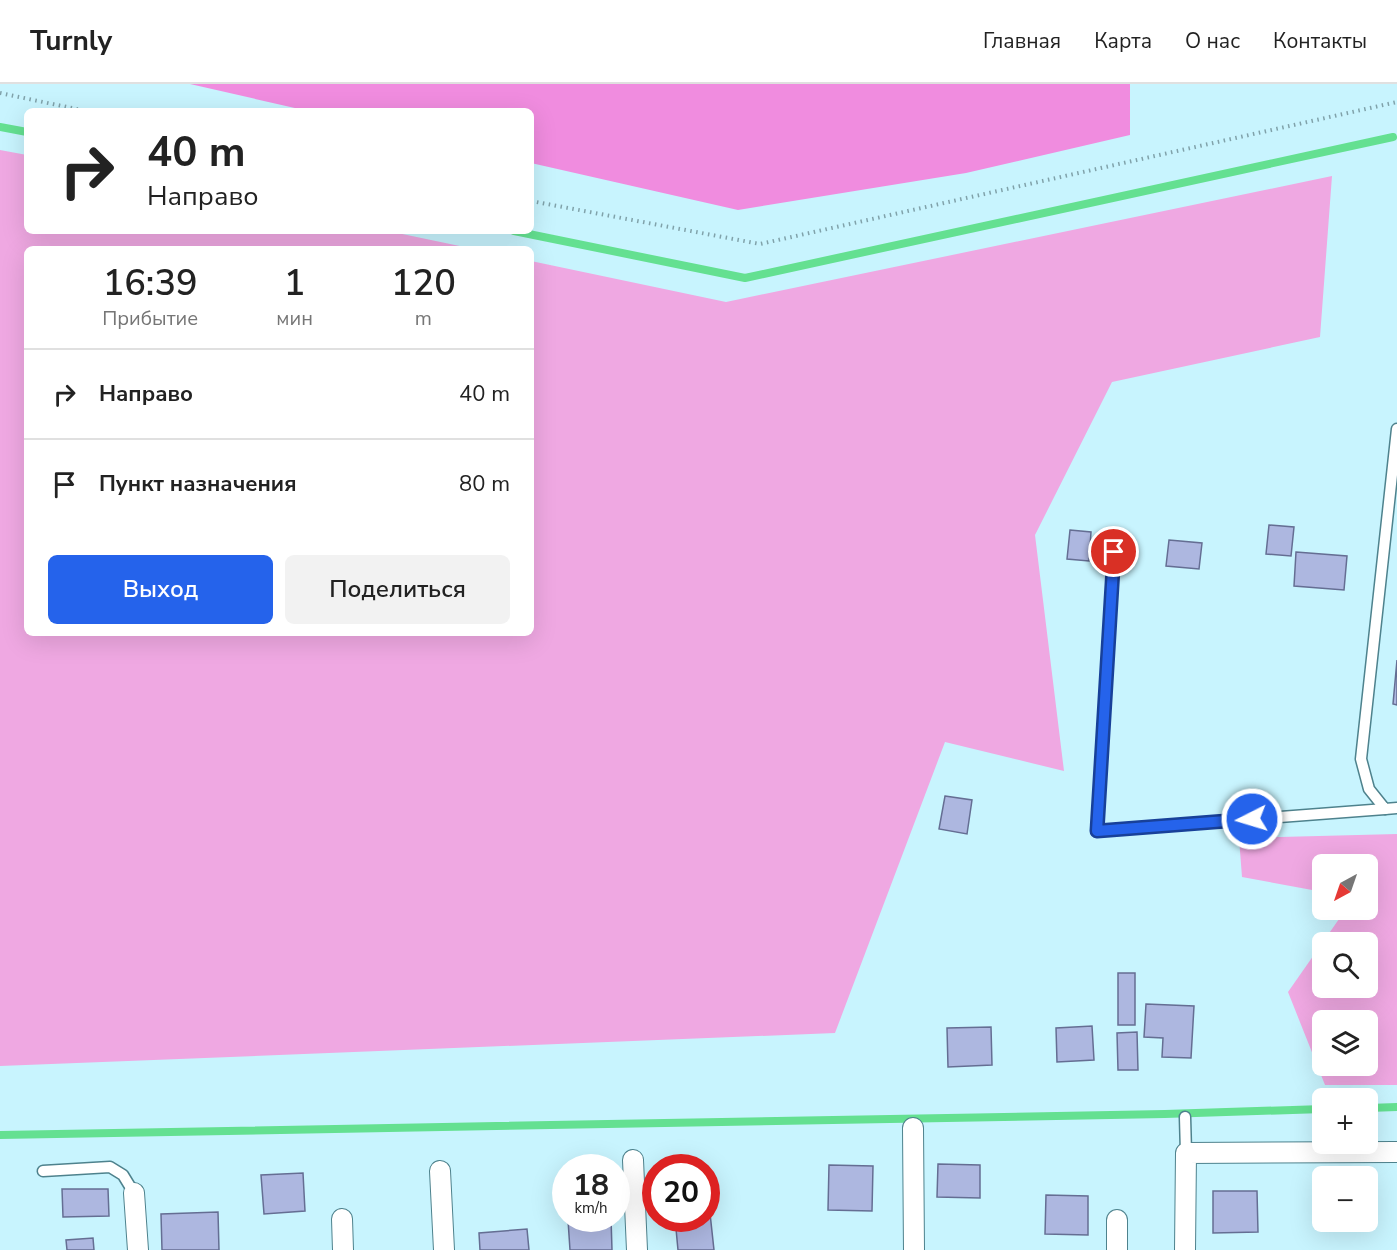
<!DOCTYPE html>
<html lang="ru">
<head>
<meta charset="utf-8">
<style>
  body { margin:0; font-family:"Nunito Sans",sans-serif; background:#f2f2f2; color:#222; height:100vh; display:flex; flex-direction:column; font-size:22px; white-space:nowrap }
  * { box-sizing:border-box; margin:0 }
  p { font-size:20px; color:#767676 }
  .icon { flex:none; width:33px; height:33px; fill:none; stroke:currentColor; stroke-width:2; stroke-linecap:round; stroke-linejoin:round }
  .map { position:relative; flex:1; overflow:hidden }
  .side { position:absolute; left:24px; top:162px; width:510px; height:390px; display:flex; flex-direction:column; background:#fff; border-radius:9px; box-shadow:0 6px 24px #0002 }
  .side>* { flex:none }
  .guide { position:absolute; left:24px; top:24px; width:510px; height:126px; border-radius:9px; box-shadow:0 6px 24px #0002; background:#fff; color:#222; overflow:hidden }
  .needle { width:39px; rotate:220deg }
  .tools { position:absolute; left:1312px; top:770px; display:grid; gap:12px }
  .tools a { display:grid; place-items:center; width:66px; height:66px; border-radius:9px; background:#fff; box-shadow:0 6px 24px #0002; font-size:30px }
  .speed { position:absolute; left:552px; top:1070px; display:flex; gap:12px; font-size:30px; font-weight:700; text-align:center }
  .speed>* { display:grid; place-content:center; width:78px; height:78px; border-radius:50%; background:#fff; box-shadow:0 6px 24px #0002; line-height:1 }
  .speed small { font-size:15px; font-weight:400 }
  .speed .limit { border:9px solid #d22; background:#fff; color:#111 }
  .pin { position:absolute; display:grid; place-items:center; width:51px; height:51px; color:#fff; margin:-26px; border:3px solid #fff; border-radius:50%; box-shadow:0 2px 6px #0007 }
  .me { position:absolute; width:66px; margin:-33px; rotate:265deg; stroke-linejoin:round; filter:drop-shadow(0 0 4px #0008) }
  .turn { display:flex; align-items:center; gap:21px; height:126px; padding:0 24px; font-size:27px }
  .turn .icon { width:78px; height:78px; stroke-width:2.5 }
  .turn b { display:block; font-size:42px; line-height:51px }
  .eta { display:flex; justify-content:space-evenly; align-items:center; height:102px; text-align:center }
  .eta b { font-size:36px; font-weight:600; line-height:42px }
  .action { display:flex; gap:12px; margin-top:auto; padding:12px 24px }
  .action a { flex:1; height:69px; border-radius:9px; background:#2563eb; color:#fff; font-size:24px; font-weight:600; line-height:69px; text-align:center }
  .action a+a { background:#f2f2f2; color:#222 }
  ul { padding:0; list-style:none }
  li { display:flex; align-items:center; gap:18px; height:90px; padding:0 24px; border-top:2px solid #e0e0e0 }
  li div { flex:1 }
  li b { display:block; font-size:22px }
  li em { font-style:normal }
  header { display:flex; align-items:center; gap:36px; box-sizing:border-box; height:84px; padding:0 30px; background:#fff; border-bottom:2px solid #e0e0e0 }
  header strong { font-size:28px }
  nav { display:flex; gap:33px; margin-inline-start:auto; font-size:21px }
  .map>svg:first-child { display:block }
</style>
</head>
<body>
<header>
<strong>Turnly</strong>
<nav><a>Главная</a><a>Карта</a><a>О нас</a><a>Контакты</a></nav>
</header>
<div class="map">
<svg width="1397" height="1166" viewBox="0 0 1397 1166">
  <rect width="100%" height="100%" fill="#c8f4fe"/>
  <g fill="#efa8e2" fill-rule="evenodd">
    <polygon points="0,66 27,71 27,147 388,147 474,165 27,165 27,549 531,549 531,177 726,218 1332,92 1320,253 1112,298 1035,451 1064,687 945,658 835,949 0,982"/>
    <path d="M1397 750V1001H1325L1288 908 1346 825H1368V780H1323V808L1242 793 1239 754ZM1323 858H1368V903H1323ZM1323 936H1368V981H1323Z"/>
  </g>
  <polygon fill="#f08cdf" points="190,0 1130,0 1130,51 966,89 738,126 531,79 531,27 308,27"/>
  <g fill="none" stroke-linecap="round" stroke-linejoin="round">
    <g stroke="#64e091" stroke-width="8">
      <polyline points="0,43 27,48"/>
      <polyline points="514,147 745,194 1393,53"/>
      <polyline points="1368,1024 1397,1023"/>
      <polyline points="0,1051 1165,1030 1323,1025"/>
    </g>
  </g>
  <g fill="#adb7e0" stroke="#656e93" stroke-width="1.5">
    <polygon points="1269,441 1294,443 1291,472 1266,470"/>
    <polygon points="1070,446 1091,448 1089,477 1067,475"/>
    <polygon points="1169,456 1202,459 1199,485 1166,482"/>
    <polygon points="1296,468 1347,472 1344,506 1294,502"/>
    <polygon points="1397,576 1397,621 1393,620"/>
    <polygon points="945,712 972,716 967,750 939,745"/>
    <rect x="1118" y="889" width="17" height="52"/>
    <polygon points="1146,920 1194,922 1191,974 1162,973 1163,954 1144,953"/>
    <polygon points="1092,942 1094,976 1057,978 1056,944"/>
    <polygon points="991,943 992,981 948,983 947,944"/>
    <polygon points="1137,948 1138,986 1118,986 1117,949"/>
    <polygon points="938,1080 980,1081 980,1114 937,1113"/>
    <polygon points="829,1081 873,1082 872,1127 828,1126"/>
    <polygon points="303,1089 305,1127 264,1130 261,1091"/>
    <polygon points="62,1105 108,1105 109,1132 63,1133"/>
    <polygon points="1213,1107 1257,1107 1258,1148 1213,1149"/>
    <polygon points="1046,1111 1088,1112 1088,1151 1045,1150"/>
    <polygon points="706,1120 709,1120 714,1166 678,1166 675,1134 706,1134"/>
    <polygon points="218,1128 219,1166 162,1166 161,1130"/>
    <polygon points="611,1134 612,1166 570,1166 568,1136"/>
    <polygon points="527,1145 529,1166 480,1166 479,1149"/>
    <polygon points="93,1154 94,1166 67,1166 66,1156"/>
  </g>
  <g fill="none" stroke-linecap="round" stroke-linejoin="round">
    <defs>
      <g id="lane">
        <polyline points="1397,345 1361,675 1369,705 1385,725 1397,724"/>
        <polyline points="1114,468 1097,747 1385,725"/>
        <polyline points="1185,1033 1186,1069"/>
        <polyline points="43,1087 110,1083 123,1091 134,1109"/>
      </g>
      <g id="street">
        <polyline points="913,1044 914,1166"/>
        <polyline points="633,1076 637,1166"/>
        <polyline points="440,1087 444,1166"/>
        <polyline points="134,1109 138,1166"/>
        <polyline points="342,1135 343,1166"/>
        <polyline points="1117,1166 1117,1136"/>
        <polyline points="1185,1166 1186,1069 1397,1068"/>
      </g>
    </defs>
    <use href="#lane" stroke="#4e828d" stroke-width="13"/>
    <use href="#street" stroke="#4e828d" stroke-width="22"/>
    <g stroke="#80a2aa" stroke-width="4" stroke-dasharray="1.5 4.5" stroke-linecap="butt">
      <polyline points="0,9 86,27"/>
      <polyline points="531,117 760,160 1397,18"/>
    </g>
    <use href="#lane" stroke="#fff" stroke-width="10"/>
    <use href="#street" stroke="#fff" stroke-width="20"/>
  </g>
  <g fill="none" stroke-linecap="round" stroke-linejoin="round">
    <defs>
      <polyline id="route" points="1114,468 1097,747 1252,735"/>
    </defs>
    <use href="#route" stroke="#184099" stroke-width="15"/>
    <use href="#route" stroke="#2563eb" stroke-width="10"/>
  </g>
</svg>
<div class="tools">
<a><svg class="needle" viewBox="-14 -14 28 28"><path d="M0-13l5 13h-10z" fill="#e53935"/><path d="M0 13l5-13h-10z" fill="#767676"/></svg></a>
<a><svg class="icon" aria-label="search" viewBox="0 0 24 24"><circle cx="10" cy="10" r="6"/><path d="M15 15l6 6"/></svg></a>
<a><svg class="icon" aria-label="layers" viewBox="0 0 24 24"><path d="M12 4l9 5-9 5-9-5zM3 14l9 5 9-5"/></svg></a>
<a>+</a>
<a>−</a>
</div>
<div class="speed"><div>18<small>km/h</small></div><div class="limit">20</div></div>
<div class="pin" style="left:1114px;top:468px;background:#d93025"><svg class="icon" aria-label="arrive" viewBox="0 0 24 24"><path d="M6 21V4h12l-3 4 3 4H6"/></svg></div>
<svg class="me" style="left:1252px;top:735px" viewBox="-20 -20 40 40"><circle r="17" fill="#2563eb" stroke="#fff" stroke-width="3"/><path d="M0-11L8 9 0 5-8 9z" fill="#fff"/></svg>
<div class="guide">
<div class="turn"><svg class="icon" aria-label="right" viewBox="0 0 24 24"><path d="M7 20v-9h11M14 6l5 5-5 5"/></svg><div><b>40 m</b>Направо</div></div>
</div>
<section class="side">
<div class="eta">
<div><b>16:39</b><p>Прибытие</p></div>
<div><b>1</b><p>мин</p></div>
<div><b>120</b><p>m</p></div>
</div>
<ul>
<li><svg class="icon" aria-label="right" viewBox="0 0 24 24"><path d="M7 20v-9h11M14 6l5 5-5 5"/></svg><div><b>Направо</b></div><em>40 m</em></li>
<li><svg class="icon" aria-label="arrive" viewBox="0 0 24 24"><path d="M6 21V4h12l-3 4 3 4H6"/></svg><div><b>Пункт назначения</b></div><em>80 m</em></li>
</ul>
<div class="action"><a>Выход</a><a>Поделиться</a></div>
</section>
</div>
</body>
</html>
